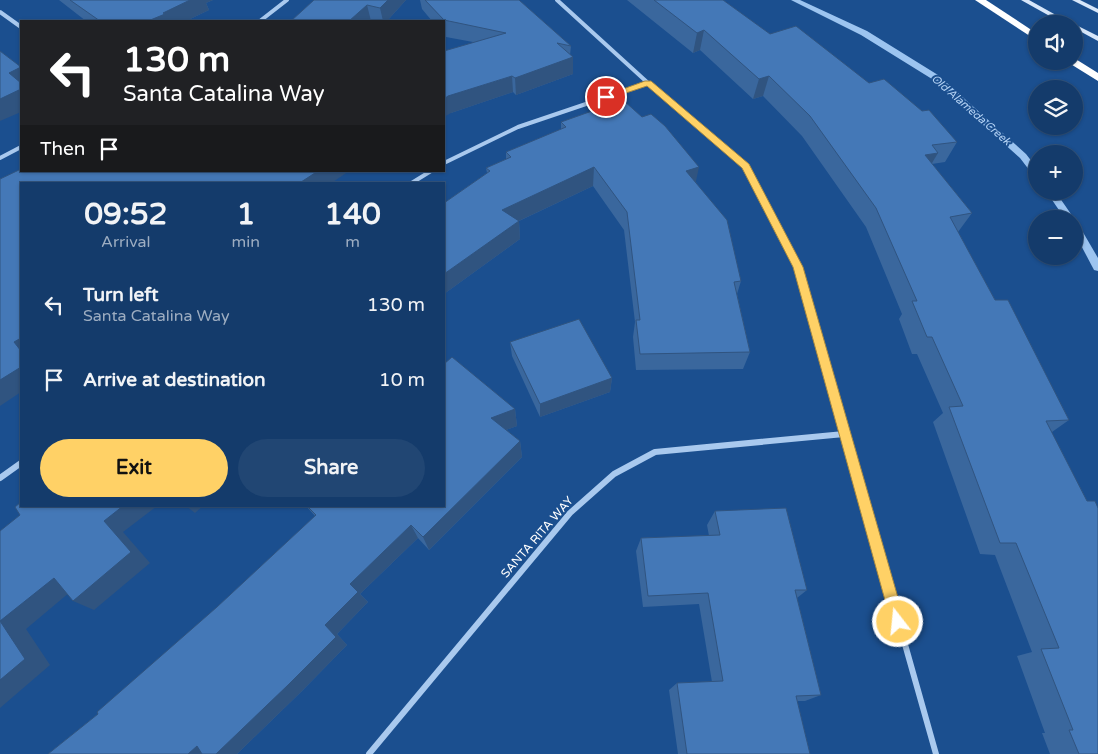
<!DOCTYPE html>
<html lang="en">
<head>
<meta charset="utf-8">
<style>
  body { margin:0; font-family:"Varela Round",sans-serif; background:#214673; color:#f1f3f6; height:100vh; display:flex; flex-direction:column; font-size:19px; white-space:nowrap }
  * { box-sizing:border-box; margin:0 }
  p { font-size:16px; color:#9dadc1 }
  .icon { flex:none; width:28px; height:28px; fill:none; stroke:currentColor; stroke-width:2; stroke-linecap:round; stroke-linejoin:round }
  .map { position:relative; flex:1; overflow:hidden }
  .details { position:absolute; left:20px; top:182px; width:425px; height:325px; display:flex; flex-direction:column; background:#143b6b; border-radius:0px; box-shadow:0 1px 4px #0004,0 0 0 1px #33557e }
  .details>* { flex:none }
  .guide { position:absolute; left:20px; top:20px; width:425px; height:152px; border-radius:0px; box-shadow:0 1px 4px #0004,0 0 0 1px #33557e; background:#202124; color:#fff; overflow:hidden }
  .tools { position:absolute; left:1028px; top:15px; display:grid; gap:10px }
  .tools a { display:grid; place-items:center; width:55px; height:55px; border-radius:50%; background:#143b6b; box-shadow:0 1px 4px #0004,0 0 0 1px #33557e; font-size:25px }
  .pin { position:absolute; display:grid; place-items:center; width:42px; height:42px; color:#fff; margin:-21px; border:2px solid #fff; border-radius:50%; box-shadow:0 1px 5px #0007 }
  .me { position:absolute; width:55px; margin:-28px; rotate:344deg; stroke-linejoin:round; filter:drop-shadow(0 0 4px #0008) }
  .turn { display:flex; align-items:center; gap:18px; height:105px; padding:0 20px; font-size:22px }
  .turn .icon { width:65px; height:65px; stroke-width:2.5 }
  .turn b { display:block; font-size:35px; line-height:42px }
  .then { display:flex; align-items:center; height:48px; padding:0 20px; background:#0003; gap:10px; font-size:19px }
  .eta { display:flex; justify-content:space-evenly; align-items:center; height:85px; text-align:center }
  .eta b { font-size:30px; font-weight:700; line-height:35px }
  .action { display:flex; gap:10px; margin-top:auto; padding:10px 20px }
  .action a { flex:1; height:58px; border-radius:30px; background:#ffd166; color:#111; font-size:20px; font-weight:700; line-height:58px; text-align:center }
  .action a+a { background:#214673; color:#f1f3f6 }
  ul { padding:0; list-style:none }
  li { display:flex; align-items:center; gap:15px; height:75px; padding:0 20px }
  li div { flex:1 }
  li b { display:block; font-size:19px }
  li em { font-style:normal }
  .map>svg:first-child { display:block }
</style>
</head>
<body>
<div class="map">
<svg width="1098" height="754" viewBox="0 0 1098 754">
  <rect width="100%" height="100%" fill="#1b4f8f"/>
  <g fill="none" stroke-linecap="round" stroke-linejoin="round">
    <g fill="#9cc4f0" fill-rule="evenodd">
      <polygon points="791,0 800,0 867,31 938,75 1026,154 1036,167 1036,176 1033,175 1020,158 932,79 861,35"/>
      <polygon points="1046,191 1055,191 1073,217 1075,219 1074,221 1074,219 1065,219"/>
      <polygon points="1074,221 1077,222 1098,258 1098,271 1094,270 1074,232"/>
    </g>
    <g stroke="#a9c9ee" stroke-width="4">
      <polyline points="557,0 648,83 746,166 757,188"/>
      <polyline points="0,12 21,27"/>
      <polyline points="260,21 287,0"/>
      <polyline points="0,158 21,147"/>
      <polyline points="444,163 518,127 648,83"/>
      <polyline points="410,184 431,171"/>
    </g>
    <polyline stroke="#a9c9ee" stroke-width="4.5" points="757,187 798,267 845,434"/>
    <g stroke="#a9c9ee" stroke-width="6">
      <polyline points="845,432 936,754"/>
      <polyline points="0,478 21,463"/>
      <polyline points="369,754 570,513 614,474 655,452 844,434"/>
    </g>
    <g fill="#d6e6fa" fill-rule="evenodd">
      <polygon points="1021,0 1029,0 1072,24 1064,24"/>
      <polygon points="1072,0 1080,0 1098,9 1098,13"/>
      <polygon points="1074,24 1098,36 1098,41 1074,28"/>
    </g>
    <g fill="#fff" fill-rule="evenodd">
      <polygon points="975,0 986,0 1036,33 1036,40"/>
      <polygon points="1074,58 1098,73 1098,81 1069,63 1068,61 1074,61"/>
    </g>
  </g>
  <g fill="#3a679d">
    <polygon points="59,0 213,0 206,3 209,10 186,21 86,21"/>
    <polygon points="314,0 406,0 387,21 291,21"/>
    <polygon points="420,0 519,0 571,46 570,55 573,74 516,95 513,92 451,113 473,42 446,37 444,34 444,21 432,21 422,9"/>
    <polygon points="627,0 723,0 770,34 869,83 957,142 945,162 932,164 972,213 958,232 995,300 1069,420 1052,432 1098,754 1050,754 1042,733 1045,733 1017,656 1032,652 995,555 980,554 933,422 943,413 917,354 912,354 899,319 902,314 866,227 802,136 763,96 753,99 700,50 693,53"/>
    <polygon points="561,122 696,182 741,281 737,294 750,352 743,369 636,370 633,337 635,322 624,230 593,186 519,221 520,239 444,294 444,203 487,173 486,168 506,159 506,152 561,129"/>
    <polygon points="510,342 612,378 610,392 540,417 512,356"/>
    <polygon points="515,409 517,426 506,430 520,441 522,457 429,550 418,538 360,594 368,602 337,634 347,645 302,691 237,754 48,754 98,714 217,607 315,516 306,506 444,506"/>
    <polygon points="715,511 807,590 797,598 821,695 805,701 797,701 810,754 678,754 669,690 677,683 712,682 699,604 643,607 636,551 641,538 709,536 707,525"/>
  </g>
  <g fill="#305480">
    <polygon points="190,0 213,0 206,3 209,10 186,21 148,21 163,13"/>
    <polygon points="388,0 406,0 387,21 383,21 380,8"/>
    <polygon points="367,5 371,21 349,21"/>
    <polygon points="704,30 700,50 693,53 697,33"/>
    <polygon points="573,57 573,74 516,95 515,78"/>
    <polygon points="21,67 21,89 9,73"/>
    <polygon points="512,76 513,92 451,113 444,117 444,99 448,96"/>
    <polygon points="769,76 763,96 753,99 759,79"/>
    <polygon points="21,89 21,112 0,121 0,99"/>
    <polygon points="938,153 926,173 925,155"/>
    <polygon points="594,167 593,186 504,228 502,210"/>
    <polygon points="699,167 695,186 686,171"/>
    <polygon points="318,171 349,171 330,184 298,184"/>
    <polygon points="519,221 520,239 444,294 444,274"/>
    <polygon points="21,338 21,351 14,342"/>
    <polygon points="21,367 21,392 0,406 0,380"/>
    <polygon points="612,378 610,392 540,417 540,404"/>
    <polygon points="515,409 517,426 494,434 491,418"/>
    <polygon points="520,441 522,457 429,550 423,537"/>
    <polygon points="123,506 157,506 123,532 150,563 94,610 73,601 104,521"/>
    <polygon points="186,506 203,506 195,513"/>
    <polygon points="411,525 418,538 360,594 368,602 337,634 347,645 302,691 237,754 216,754 325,625 350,584"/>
    <polygon points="54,578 76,587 26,629 50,665 0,708 0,621"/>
    <polygon points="197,746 211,754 188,754"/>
  </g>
  <g fill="#4478b7" stroke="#305480">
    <polygon points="70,0 190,0 163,13 165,14 148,21 100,21"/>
    <polygon points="314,0 388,0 380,8 367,5 349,21 291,21"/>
    <polygon points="425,0 519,0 571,46 557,43 573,57 515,78 512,76 448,96 444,99 444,51 506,33 444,20"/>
    <polygon points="654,0 723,0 770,34 796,26 869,83 884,79 922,111 929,110 957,142 932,145 938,153 925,155 972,213 950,217 995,300 1008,300 1069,420 1046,421 1087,501 1095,501 1098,508 1098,754 1079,754 1069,730 1073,730 1041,649 1059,648 1016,543 1000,543 949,407 963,406 932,337 927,337 912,301 917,301 876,208 810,116 769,76 759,79 704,30 697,33"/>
    <polygon points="0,51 21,67 9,73 21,83 21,89 0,99"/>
    <polygon points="623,100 642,117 651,114 665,126 699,167 686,171 727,220 741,281 734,282 750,352 640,354 636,320 640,320 627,212 594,167 502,210 519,221 444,274 444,203 490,171 486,168 511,157 506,152 566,127 561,122"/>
    <polygon points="21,169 21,171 318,171 298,184 21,184 21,338 14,342 21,351 21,367 0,380 0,179"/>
    <polygon points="579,319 612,378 540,404 510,342"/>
    <polygon points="452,357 515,409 491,418 520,441 423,537 411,525 350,584 358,592 325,625 336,637 288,685 216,754 202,754 197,746 188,754 48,754 98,714 97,712 217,607 316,515 307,506 444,506 444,364"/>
    <polygon points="21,502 21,506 123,506 104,521 131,552 73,601 54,578 0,621 25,659 0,680 0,531 20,515 15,507"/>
    <polygon points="786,508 807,590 795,590 821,695 796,696 810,754 687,754 677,683 723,681 708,593 648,596 641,538 720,535 715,511"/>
  </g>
  <polygon fill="#ffd166" stroke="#a68842" points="645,81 651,81 749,164 803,267 905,622 903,627 898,629 893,627 891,622 793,267 742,168 647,86 608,99 601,97"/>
  <g text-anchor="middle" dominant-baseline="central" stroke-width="4" stroke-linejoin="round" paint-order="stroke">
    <g font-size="11" font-style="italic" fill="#b5d3f5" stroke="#1b4f8f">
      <text transform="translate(971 110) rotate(41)">Old Alameda Creek</text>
    </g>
    <g font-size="12" fill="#fff" stroke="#1b4f8f">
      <text transform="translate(537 537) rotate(-49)">SANTA RITA WAY</text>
    </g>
  </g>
</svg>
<div class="tools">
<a><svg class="icon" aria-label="sound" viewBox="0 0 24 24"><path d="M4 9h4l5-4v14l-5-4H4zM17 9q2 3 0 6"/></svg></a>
<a><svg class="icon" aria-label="layers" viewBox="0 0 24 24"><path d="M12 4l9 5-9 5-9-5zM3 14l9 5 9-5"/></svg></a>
<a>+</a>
<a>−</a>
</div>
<div class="pin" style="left:606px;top:97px;background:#d93025"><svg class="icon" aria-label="arrive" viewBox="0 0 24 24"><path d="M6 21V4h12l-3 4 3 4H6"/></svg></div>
<svg class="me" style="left:898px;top:622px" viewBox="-20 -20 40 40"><circle r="17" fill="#ffd166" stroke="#fff" stroke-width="3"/><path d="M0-11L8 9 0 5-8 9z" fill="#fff"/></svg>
<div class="guide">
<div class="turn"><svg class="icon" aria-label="left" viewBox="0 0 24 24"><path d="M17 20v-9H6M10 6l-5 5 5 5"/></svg><div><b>130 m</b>Santa Catalina Way</div></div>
<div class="then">Then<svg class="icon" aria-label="arrive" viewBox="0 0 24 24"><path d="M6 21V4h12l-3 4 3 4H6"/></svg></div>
</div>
<section class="details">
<div class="eta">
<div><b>09:52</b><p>Arrival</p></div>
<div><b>1</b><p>min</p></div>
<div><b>140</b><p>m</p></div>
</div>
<ul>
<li><svg class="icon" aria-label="left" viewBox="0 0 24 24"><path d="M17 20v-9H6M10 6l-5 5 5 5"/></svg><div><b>Turn left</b><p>Santa Catalina Way</p></div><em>130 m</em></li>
<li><svg class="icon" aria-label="arrive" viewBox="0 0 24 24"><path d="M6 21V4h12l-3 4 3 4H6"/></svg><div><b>Arrive at destination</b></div><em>10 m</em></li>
</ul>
<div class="action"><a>Exit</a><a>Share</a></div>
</section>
</div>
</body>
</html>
